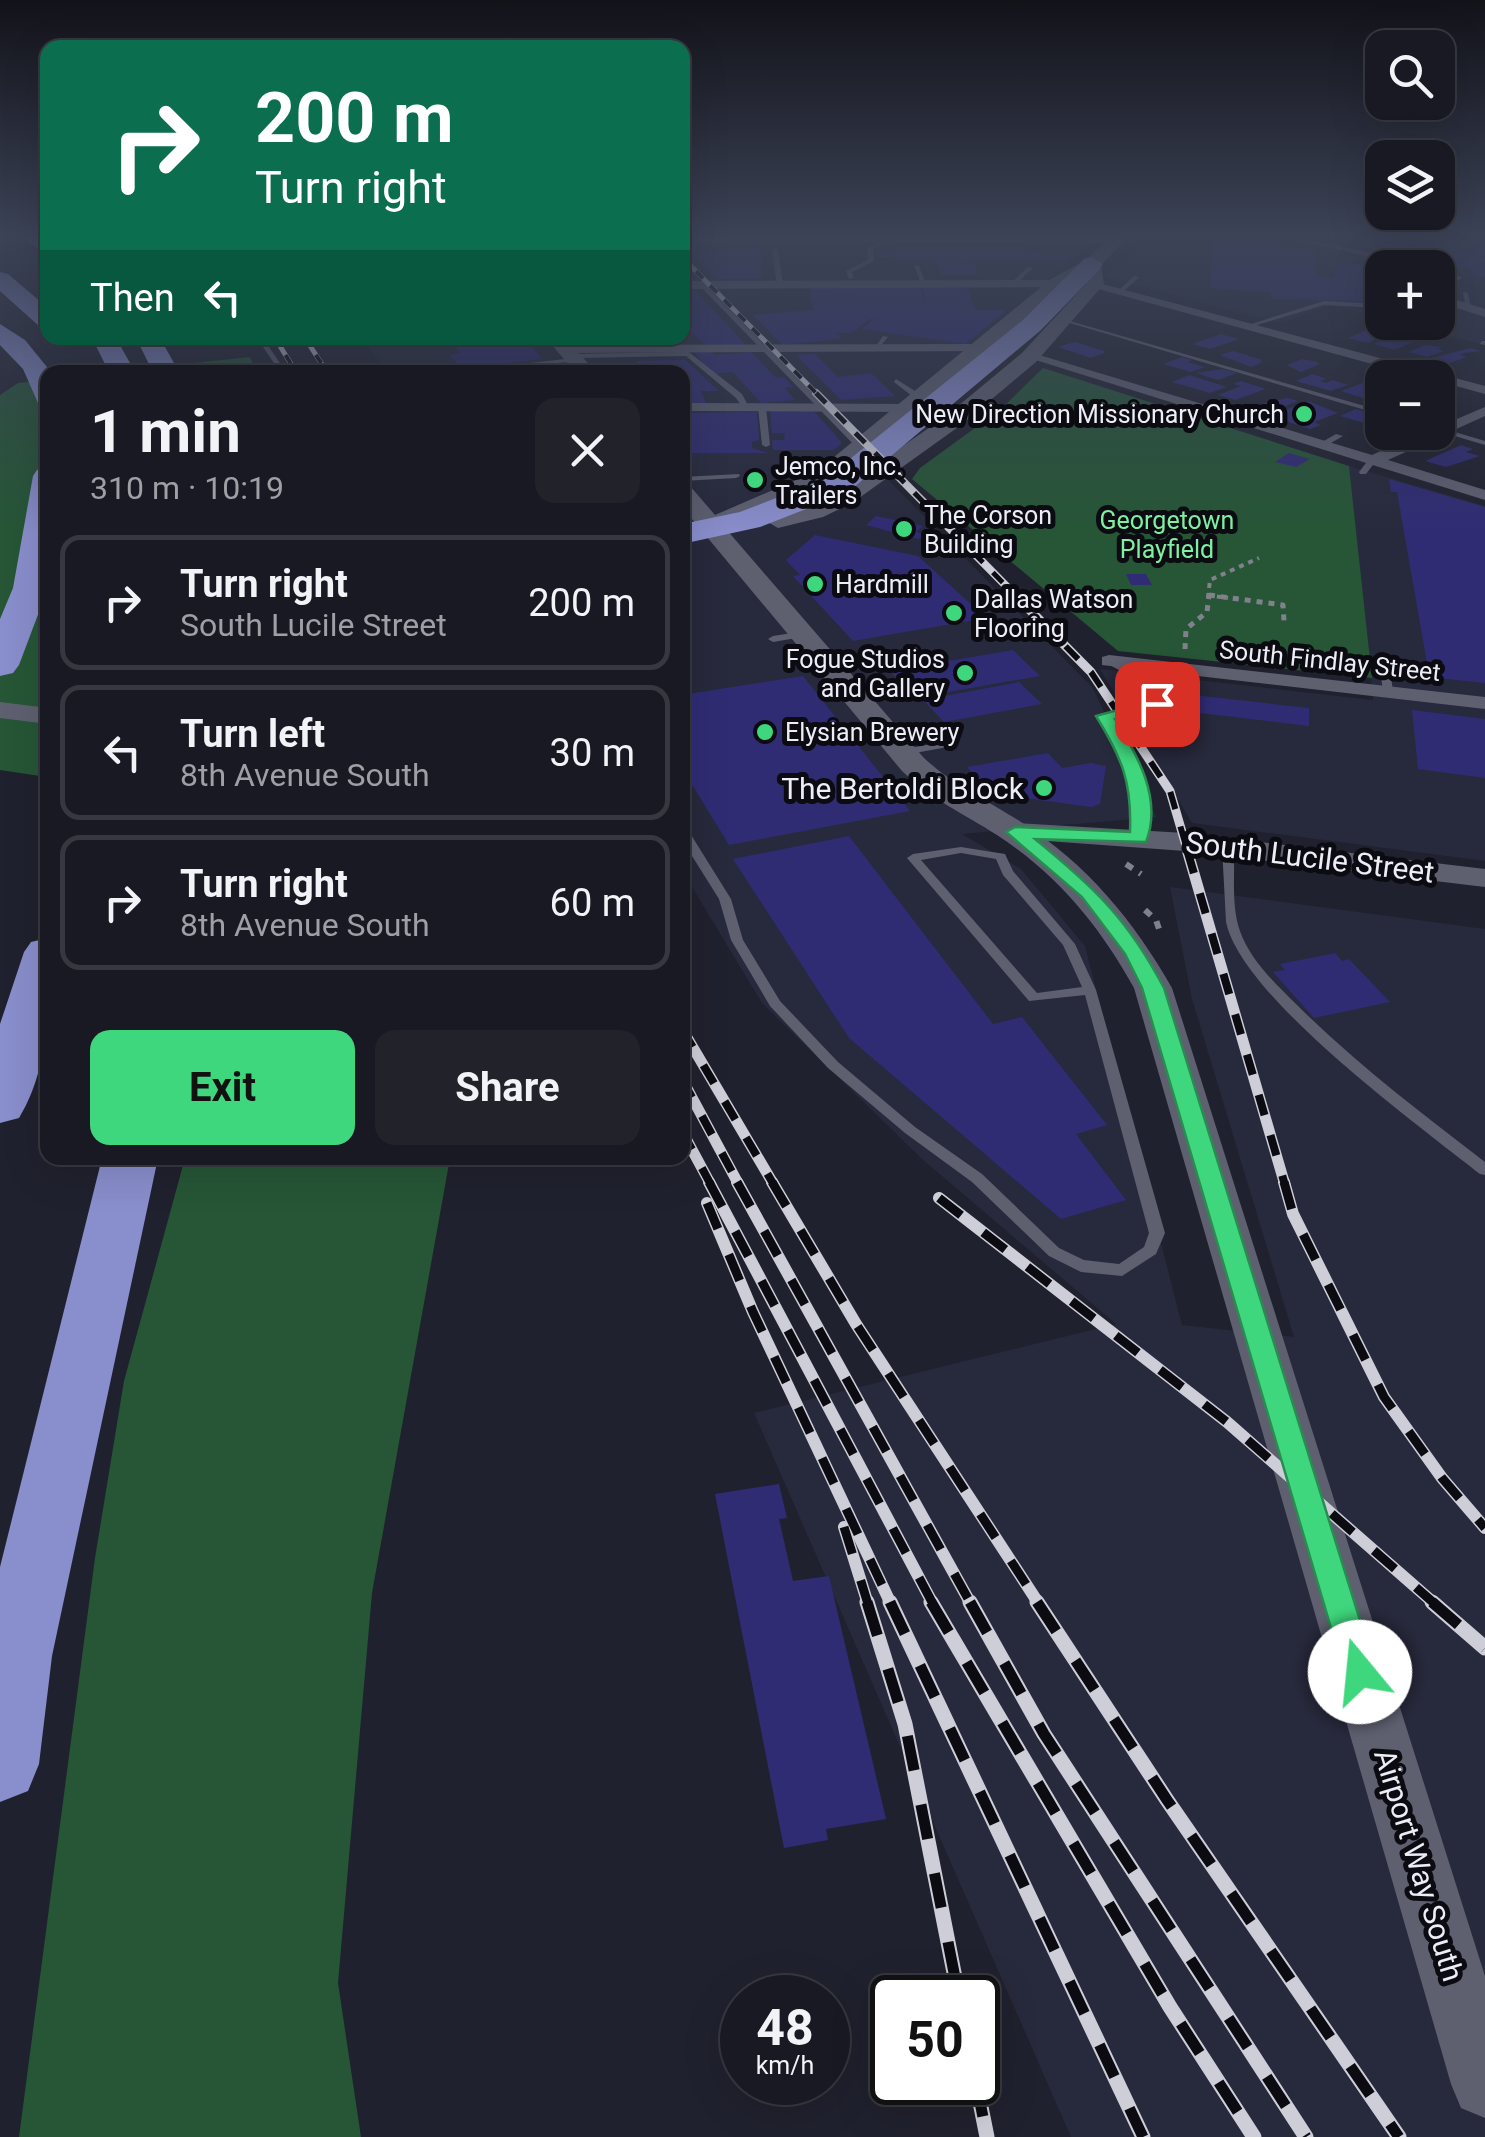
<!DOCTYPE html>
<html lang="en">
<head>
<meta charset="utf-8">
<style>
  body { margin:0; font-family:Roboto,sans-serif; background:#21222a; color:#f1f3f6; height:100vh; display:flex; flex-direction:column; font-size:38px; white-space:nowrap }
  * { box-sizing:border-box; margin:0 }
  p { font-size:32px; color:#9fa0a5 }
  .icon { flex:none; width:55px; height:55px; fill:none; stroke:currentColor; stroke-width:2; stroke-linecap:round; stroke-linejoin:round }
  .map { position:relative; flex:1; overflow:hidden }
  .sheet { position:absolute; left:40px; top:365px; width:650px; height:800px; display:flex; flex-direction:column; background:#181922; border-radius:20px; box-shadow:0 10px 40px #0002,0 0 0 2px #363840 }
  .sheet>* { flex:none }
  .banner { position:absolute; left:40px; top:40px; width:650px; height:305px; border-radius:20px; box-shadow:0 10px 40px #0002,0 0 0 2px #363840; background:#0b6e4f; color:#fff; overflow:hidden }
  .buttons { position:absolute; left:1365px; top:30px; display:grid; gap:20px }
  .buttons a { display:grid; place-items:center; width:90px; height:90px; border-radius:20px; background:#181922; box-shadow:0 10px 40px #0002,0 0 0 2px #363840; font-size:50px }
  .speed { position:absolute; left:720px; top:1975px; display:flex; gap:20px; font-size:50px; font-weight:700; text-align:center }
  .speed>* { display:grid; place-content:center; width:130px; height:130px; border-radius:50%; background:#181922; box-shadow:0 10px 40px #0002,0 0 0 2px #363840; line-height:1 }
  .speed small { font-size:25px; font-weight:400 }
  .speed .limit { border:5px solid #111; border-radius:15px; background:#fff; color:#111 }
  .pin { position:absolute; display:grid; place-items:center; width:85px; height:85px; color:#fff; margin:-42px; border-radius:20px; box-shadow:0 5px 15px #0006 }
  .me { position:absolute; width:110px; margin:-55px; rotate:343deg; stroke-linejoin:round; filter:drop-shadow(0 0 8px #0008) }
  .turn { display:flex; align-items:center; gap:35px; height:210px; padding:0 50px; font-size:45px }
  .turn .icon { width:130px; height:130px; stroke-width:2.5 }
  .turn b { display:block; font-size:70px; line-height:85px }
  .then { display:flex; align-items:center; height:95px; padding:0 50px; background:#0003; gap:20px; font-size:38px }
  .round { display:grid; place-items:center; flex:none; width:105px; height:105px; border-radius:20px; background:#21222a }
  .summary { display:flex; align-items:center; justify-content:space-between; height:170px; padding:0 50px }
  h1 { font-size:60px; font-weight:700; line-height:75px }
  .action { display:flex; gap:20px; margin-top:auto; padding:20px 50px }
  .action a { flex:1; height:115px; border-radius:20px; background:#3fd77d; color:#111; font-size:40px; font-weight:700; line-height:115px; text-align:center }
  .action a+a { background:#21222a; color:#f1f3f6 }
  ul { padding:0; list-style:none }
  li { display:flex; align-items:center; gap:30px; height:135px; margin:0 20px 15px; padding:0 30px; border:5px solid #363840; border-radius:20px }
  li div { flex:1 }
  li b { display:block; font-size:38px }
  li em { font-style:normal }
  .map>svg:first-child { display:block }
</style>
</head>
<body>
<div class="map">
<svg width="1485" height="2137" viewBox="0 0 1485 2137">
  <rect width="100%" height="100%" fill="#20212e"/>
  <g fill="#27293c">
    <polygon points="683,235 1100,235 908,408 850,441 1092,687 1156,817 962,834 1021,869 1085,946 1182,1325 1294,1337 1192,999 1170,887 1485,929 1485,2137 1071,2137 754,1413 1116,1324 922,1159 762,1003 683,872 682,372 387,372 362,338 682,338"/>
    <polygon points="1155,235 1485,235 1485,345 1400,323 1438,322 1438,268 1382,268 1382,318 1332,305 1280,323 1105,277"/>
    <polygon points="1349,466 1485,506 1485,861 1192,823 1100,669 1373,700"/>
  </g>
  <g fill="#265636">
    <polygon points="250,357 256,372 112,372"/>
    <polygon points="1043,368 1349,466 1372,678 1118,651 912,479 920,468 1001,409"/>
    <polygon points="47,380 47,777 0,770 0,395 18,383"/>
    <polygon points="185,1158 450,1158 372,1593 338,1983 361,2137 19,2137 95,1558 124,1381"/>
  </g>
  <g fill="#302c74">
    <polygon points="1213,235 1248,235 1281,240 1281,247 1314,249 1317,276 1335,278 1333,263 1382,266 1382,302 1271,298 1271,292 1210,288"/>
    <polygon points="1352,235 1485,235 1485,256 1471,255 1485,258 1485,278 1475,277 1472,269 1447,267 1444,259 1433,259 1431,252 1353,244"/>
    <polygon points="682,243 761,243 762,279 717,279"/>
    <polygon points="891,244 1026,244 1031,253 1074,254 1065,261 951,261 974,263 978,275 941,275 937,261 896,261 895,257 878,257 876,249 892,249"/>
    <polygon points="920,287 928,310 922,287 967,287 975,310 1007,310 965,344 861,329 874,319 870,319 851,333 835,333 841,337 837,339 783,345 753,315 813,310 810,288"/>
    <polygon points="682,289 694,289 747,346 707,346 682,324"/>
    <polygon points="1366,330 1370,330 1387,334 1368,343 1348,338"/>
    <polygon points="1221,334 1239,339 1210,349 1192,344"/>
    <polygon points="1391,337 1397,338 1413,342 1394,350 1374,344"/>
    <polygon points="449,338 524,338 542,359 462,368 449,355 461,353"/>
    <polygon points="1075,342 1104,351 1104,353 1091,358 1058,347"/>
    <polygon points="1426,345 1442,347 1438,349 1444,351 1427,357 1408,352"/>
    <polygon points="1470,348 1481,351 1464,353 1460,355 1467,357 1447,364 1432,358"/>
    <polygon points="711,351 715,355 751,352 776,378 784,377 793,387 785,388 795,400 761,403 733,372 712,374 694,352"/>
    <polygon points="1233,351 1263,360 1259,361 1263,362 1251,367 1220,355"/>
    <polygon points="815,354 838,377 871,373 895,396 841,400 796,355"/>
    <polygon points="1182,357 1192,360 1187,362 1205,367 1191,372 1163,364"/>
    <polygon points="1302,359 1317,362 1320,364 1301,372 1287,365"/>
    <polygon points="685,360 719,391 701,391 706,403 682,403 682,393 694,393 682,391 682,372 629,372 623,366 637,366 637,361"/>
    <polygon points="1222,369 1237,373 1218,380 1195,373"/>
    <polygon points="1312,374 1327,379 1320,381 1326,383 1333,380 1348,385 1331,391 1296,381"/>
    <polygon points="1189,375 1227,387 1210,393 1172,382"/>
    <polygon points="1371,380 1382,383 1382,404 1341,391"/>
    <polygon points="1241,381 1266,389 1235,400 1218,395 1241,386 1233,384"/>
    <polygon points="1287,398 1298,401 1271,412 1253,406"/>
    <polygon points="1308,401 1338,413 1314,422 1321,425 1310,429 1270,416"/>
    <polygon points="1356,409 1382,417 1382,428 1340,416"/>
    <polygon points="770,411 814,411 842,443 833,450 773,450 772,440 784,440 785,433 772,433"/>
    <polygon points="757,412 759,440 752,442 752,448 768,453 682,453 682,413"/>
    <polygon points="1461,445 1473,449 1466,452 1480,456 1446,467 1425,461"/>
    <polygon points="1289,453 1310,459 1296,467 1275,462"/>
    <polygon points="1389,479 1485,507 1485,683 1418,676 1416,662 1427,663 1397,492 1391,492"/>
    <polygon points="876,516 923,526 916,532 924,534 919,539 866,525"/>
    <polygon points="815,535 918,556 986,618 853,641 793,576 800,575 786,560"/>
    <polygon points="1126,574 1146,574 1152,585 1131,585"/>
    <polygon points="1013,650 1040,676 914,698 890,671"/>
    <polygon points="803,676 910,811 729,845 682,768 682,695"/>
    <polygon points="1019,682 1042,704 944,722 923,700"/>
    <polygon points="1184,694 1309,708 1309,726 1183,711"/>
    <polygon points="1412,710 1485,719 1485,778 1418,769"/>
    <polygon points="1048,753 1062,768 1091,763 1106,766 1100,804 1091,807 989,793 967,767"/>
    <polygon points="849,836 993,1024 1022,1017 1107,1125 1076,1134 1126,1200 1061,1219 849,1038 733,859"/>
    <polygon points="1335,953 1342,961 1349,959 1390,1002 1314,1018 1273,972 1285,970 1280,964"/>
    <polygon points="779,1484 787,1518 779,1519 793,1581 829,1576 886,1819 826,1829 828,1840 784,1848 715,1494"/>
  </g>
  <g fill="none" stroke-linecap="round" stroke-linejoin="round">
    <g stroke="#80818c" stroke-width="4" stroke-dasharray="5 5" stroke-linecap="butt">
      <polyline points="1207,595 1228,598"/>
      <polyline points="1208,598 1210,580 1259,558"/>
    </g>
    <g stroke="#80818c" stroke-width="5" stroke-dasharray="6 6" stroke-linecap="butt">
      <polyline points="1209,595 1283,605 1284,621 1289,622"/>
      <polyline points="1185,649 1186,629 1207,612 1209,595"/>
    </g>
    <g stroke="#80818c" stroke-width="6" stroke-dasharray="8 8" stroke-linecap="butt">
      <polyline points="1126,864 1141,874"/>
      <polyline points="1145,910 1156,920 1160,932"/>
    </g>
    <g fill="#5e6070" fill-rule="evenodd">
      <polygon points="1275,235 1286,235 1412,261 1418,268"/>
      <polygon points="877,238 880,240 881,247 873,249 874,261 852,272 854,278 849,279 846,271 868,260 867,247 875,245 874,240"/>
      <polygon points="775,248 778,250 783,285 780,287 777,285 772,250"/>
      <polygon points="914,265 919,266 926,285 921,284"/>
      <polygon points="1028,267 1033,268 1016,284 1012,284 1012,282"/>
      <polygon points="1438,269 1461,277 1462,278 1459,280 1438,273"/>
      <polygon points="1134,276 1139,277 1123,292 1119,292 1119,290"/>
      <polygon points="700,284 704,284 864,445 864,449 858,449 700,286"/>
      <polygon points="1463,292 1468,293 1471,310 1466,309"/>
      <polygon points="1324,301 1382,304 1382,308 1324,305 1250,327 1245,326"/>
      <polygon points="1063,319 1382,411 1382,415 1063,321"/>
      <polygon points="883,336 888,337 878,349 874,349"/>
      <polygon points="257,338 263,338 286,372 280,372"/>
      <path d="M555 338H581L582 339C576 343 560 343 554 339Z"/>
      <polygon points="658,338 671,338 742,394 750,409 744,409 736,398 686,356 575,358 577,361 471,372 452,372 574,358 569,356 572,354 681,352 667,341 658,340"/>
      <polygon points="1482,341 1485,341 1485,345 1480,344"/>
      <polygon points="896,379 923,396 923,400 917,400 894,382"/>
      <polygon points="762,405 766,407 770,445 766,447 762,445 758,407"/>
      <polygon points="1438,427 1485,441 1485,445 1438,431"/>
      <polygon points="1336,434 1343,436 1324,447 1317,445"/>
      <polygon points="1369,459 1376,461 1366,474 1360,474 1359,472"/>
      <polygon points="739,474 740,476 736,478 682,481 682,477"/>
      <polygon points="805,631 810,634 808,636 773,642 768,639 773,636"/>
      <polygon points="867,654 872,657 870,659 829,666 824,663 829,660"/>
      <path d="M1109 658 1162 687 1161 706 1111 718C1135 759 1145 790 1145 838L1139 841 1133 838C1134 789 1124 758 1100 716L1101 714 1152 702V688L1106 663 1104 661Z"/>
      <polygon points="1386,673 1391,676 1393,692 1388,695 1383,692 1381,676"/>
      <polygon points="949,741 954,744 953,746 904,755 899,752 904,749"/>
      <path d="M682 827 688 830 731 899 743 940 780 1001 838 1062 915 1127 982 1174 1059 1248 1084 1260 1119 1264 1144 1247 1149 1233 1085 995 1029 1001 907 858 913 854 961 847 1005 854 1013 871 1075 944 1096 990 1165 1233 1156 1254 1122 1276 1081 1272 1049 1256 972 1182 905 1133 828 1068 770 1006 731 940 719 899 682 840ZM961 853 996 859 1003 875 1063 945 1082 987 1037 993 921 860Z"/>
      <path d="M1228 844 1234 847C1235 874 1231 906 1240 931 1250 960 1275 983 1296 1004 1354 1062 1420 1112 1485 1162V1175L1480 1174C1417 1124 1242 997 1226 922L1222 847Z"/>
    </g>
    <g fill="#5e6070" fill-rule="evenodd">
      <polygon points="682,237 1117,237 1123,240 1117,243 682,243"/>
      <polygon points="1061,280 1057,287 682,289 682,281"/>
      <polygon points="1091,281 1485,386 1485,394 1438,381 1438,378 1423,378 1091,287"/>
      <polygon points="1438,294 1485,309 1485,317 1438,302"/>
      <polygon points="977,344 984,348 982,351 566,353 559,349 566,345"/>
      <polygon points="1026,351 1372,455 1422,432 1438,432 1438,427 1485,407 1485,416 1388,460 1485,490 1485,500 1026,357"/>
      <polygon points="682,403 908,404 915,408 908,412 682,411"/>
      <polygon points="1109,655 1485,697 1485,709 1102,665 1102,657"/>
    </g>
    <g fill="#5e6070" fill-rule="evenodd">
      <polygon points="0,702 48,708 48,724 0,718"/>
      <polygon points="1015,823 1185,833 1485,869 1485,887 1185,851 1005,838 1000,832 1005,826"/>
    </g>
    <g fill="#5e6070" fill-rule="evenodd">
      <path d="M1112 235H1130L1101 265 1104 284 1036 362 961 425 852 503 823 517 778 528 766 521 769 516 806 507 835 493 946 416 1022 353 1086 284 1085 275 1063 287 833 481 726 529 924 758C954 786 987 800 1021 822 1087 864 1134 921 1172 988L1485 1976V2118L1461 2108 1451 2084 1134 988C1100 926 1057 874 997 835 964 814 931 799 902 771L682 507V484L690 486 715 515 817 471 1051 279 1086 260Z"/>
      <polygon points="546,338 565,338 596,372 575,372"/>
    </g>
    <g fill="#898ecc" fill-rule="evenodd">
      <polygon points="18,235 48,238 48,255"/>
      <polygon points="1092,257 1103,264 1100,269 1041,330 847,493 760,527 682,544 682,524 740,512 825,479 1023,320 1084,259"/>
      <polygon points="0,272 8,274 48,308 48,328 39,326 0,291"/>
      <polygon points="0,324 25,340 51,372 48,372 48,405 38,403 23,369 0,345"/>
      <polygon points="92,338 116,338 135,372 109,372"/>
      <polygon points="136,338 160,338 179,372 153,372"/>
      <polygon points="48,467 48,588 19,665 13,673 0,676 0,619 13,588 33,476 37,470"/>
      <path d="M48 938C48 998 52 1064 19 1118L0 1123V1024L24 952 31 942Z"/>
      <polygon points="102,1158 158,1158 52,1656 39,1764 28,1791 0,1802 0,1567"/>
    </g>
    <defs>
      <g id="rail-far5">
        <polyline points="682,257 818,395"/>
        <polyline points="275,338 296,372"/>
        <polyline points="305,338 327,372"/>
      </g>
      <polyline id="rail-far4" points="816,393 1018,598"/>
      <polyline id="rail-far3" points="1015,595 1091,672 1170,791 1189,856"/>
      <g id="rail-far2">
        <polyline points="1188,853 1285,1185"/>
        <polyline points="682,1029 774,1185"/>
        <polyline points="682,1079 739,1185"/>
        <polyline points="682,1131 711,1185"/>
      </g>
      <g id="rail-far1">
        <polyline points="709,1182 933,1604"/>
        <polyline points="737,1182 971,1604"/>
        <polyline points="772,1182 856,1324 1039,1604"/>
        <polyline points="1284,1182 1293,1214 1384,1397 1442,1478 1485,1528"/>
        <polyline points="939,1198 1227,1422 1435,1604"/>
        <polyline points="707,1203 753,1312 891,1604"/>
        <polyline points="844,1527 868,1604"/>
      </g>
      <g id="rail">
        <polyline points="867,1602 905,1724 959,1998"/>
        <polyline points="890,1602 1143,2137"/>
        <polyline points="931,1602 1170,2007 1254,2137"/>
        <polyline points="970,1602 1044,1734 1306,2137"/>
        <polyline points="1037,1602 1167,1800 1399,2137"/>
        <polyline points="1432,1602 1485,1648"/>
        <polyline points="976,2082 987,2137"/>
      </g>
    </defs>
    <use href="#rail-far5" stroke="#cdced7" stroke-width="5"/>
    <use href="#rail-far4" stroke="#cdced7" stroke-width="8"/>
    <use href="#rail-far3" stroke="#cdced7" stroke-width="9"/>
    <use href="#rail-far2" stroke="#cdced7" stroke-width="11"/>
    <use href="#rail-far1" stroke="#cdced7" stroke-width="12"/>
    <use href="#rail" stroke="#cdced7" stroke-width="15"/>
    <use href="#rail-far5" stroke="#0b0b11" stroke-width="4" stroke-dasharray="10" stroke-linecap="butt"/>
    <use href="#rail-far4" stroke="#0b0b11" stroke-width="5" stroke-dasharray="14" stroke-linecap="butt"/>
    <use href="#rail-far3" stroke="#0b0b11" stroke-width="6" stroke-dasharray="18" stroke-linecap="butt"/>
    <use href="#rail-far2" stroke="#0b0b11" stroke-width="8" stroke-dasharray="21" stroke-linecap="butt"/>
    <use href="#rail-far1" stroke="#0b0b11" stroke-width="9" stroke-dasharray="28" stroke-linecap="butt"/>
    <use href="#rail" stroke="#0b0b11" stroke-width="11" stroke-dasharray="35" stroke-linecap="butt"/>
  </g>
  <linearGradient id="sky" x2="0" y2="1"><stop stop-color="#121219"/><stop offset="0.44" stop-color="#3c4357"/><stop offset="1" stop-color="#3c4357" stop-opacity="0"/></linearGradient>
  <rect width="1485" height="534" fill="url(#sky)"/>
  <path fill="#3fd77d" stroke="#298c51" stroke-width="2.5" d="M1157 699 1163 700V708L1115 719C1137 754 1163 799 1146 842L1035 839C1094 887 1128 919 1164 988L1376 1672 1372 1682 1360 1687 1349 1682 1344 1672 1142 988 1125 954 1082 897 1006 832 1015 827 1130 832C1132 782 1122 758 1096 716Z"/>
  <g fill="#3fd77d" stroke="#0b0b11" stroke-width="4">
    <circle cx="1304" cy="414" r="10"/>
    <circle cx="755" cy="480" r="10"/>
    <circle cx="904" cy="529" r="10"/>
    <circle cx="815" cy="584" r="10"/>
    <circle cx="954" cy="613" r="10"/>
    <circle cx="965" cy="673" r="10"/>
    <circle cx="765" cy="732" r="10"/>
    <circle cx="1044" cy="788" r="10"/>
  </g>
  <g text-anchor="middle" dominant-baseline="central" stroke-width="10" stroke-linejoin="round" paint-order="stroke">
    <g font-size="25" fill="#ecedf6" stroke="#0b0b11" text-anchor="start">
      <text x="1284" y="414" text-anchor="end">New Direction Missionary Church</text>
      <text x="775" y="466">Jemco, Inc.<tspan x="775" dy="29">Trailers</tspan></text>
      <text x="924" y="515">The Corson<tspan x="924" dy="29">Building</tspan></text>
      <text x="835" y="584">Hardmill</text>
      <text x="974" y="599">Dallas Watson<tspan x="974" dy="29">Flooring</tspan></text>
      <text x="945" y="659" text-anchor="end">Fogue Studios<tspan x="945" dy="29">and Gallery</tspan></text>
      <text x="785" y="732">Elysian Brewery</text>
    </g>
    <g font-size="25" fill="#7ef0a3" stroke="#0b0b11">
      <text x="1167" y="520">Georgetown<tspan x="1167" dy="29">Playfield</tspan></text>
    </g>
    <g font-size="25" fill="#ecedf6" stroke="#0b0b11">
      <text transform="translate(1330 661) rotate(6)">South Findlay Street</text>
    </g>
    <g font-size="30" fill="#ecedf6" stroke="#0b0b11" text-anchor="end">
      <text x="1024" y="788">The Bertoldi Block</text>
    </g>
    <g font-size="30" fill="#ecedf6" stroke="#0b0b11">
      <text transform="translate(1310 857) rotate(7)">South Lucile Street</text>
      <text transform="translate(1419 1865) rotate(73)">Airport Way South</text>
    </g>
  </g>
</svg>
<div class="buttons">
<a><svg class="icon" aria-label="search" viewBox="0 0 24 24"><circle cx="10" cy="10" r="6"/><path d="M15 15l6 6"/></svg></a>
<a><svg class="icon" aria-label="layers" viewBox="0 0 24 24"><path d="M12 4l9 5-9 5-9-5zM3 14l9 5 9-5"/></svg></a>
<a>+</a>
<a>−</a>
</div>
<div class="speed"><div>48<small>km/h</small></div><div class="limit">50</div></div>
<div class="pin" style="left:1157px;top:704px;background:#d93025"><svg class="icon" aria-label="arrive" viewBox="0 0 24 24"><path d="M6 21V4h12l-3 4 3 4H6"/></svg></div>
<svg class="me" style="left:1360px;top:1672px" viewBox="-20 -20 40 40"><circle r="19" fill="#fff"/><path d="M0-13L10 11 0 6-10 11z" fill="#3fd77d"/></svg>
<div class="banner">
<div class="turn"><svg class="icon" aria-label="right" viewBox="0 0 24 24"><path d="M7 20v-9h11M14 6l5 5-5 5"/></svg><div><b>200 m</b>Turn right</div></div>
<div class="then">Then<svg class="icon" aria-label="left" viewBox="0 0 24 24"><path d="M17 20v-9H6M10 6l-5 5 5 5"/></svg></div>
</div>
<section class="sheet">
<div class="summary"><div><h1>1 min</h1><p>310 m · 10:19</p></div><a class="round"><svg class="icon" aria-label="close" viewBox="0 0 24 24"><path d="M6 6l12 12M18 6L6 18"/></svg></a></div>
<ul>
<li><svg class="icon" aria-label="right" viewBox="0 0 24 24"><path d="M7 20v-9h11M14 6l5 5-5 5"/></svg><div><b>Turn right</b><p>South Lucile Street</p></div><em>200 m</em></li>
<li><svg class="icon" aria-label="left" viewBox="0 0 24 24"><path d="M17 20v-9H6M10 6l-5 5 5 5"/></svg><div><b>Turn left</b><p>8th Avenue South</p></div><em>30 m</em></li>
<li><svg class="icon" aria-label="right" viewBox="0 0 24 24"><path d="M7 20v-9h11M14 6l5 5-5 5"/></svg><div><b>Turn right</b><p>8th Avenue South</p></div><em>60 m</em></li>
</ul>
<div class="action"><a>Exit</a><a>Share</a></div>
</section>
</div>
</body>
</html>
